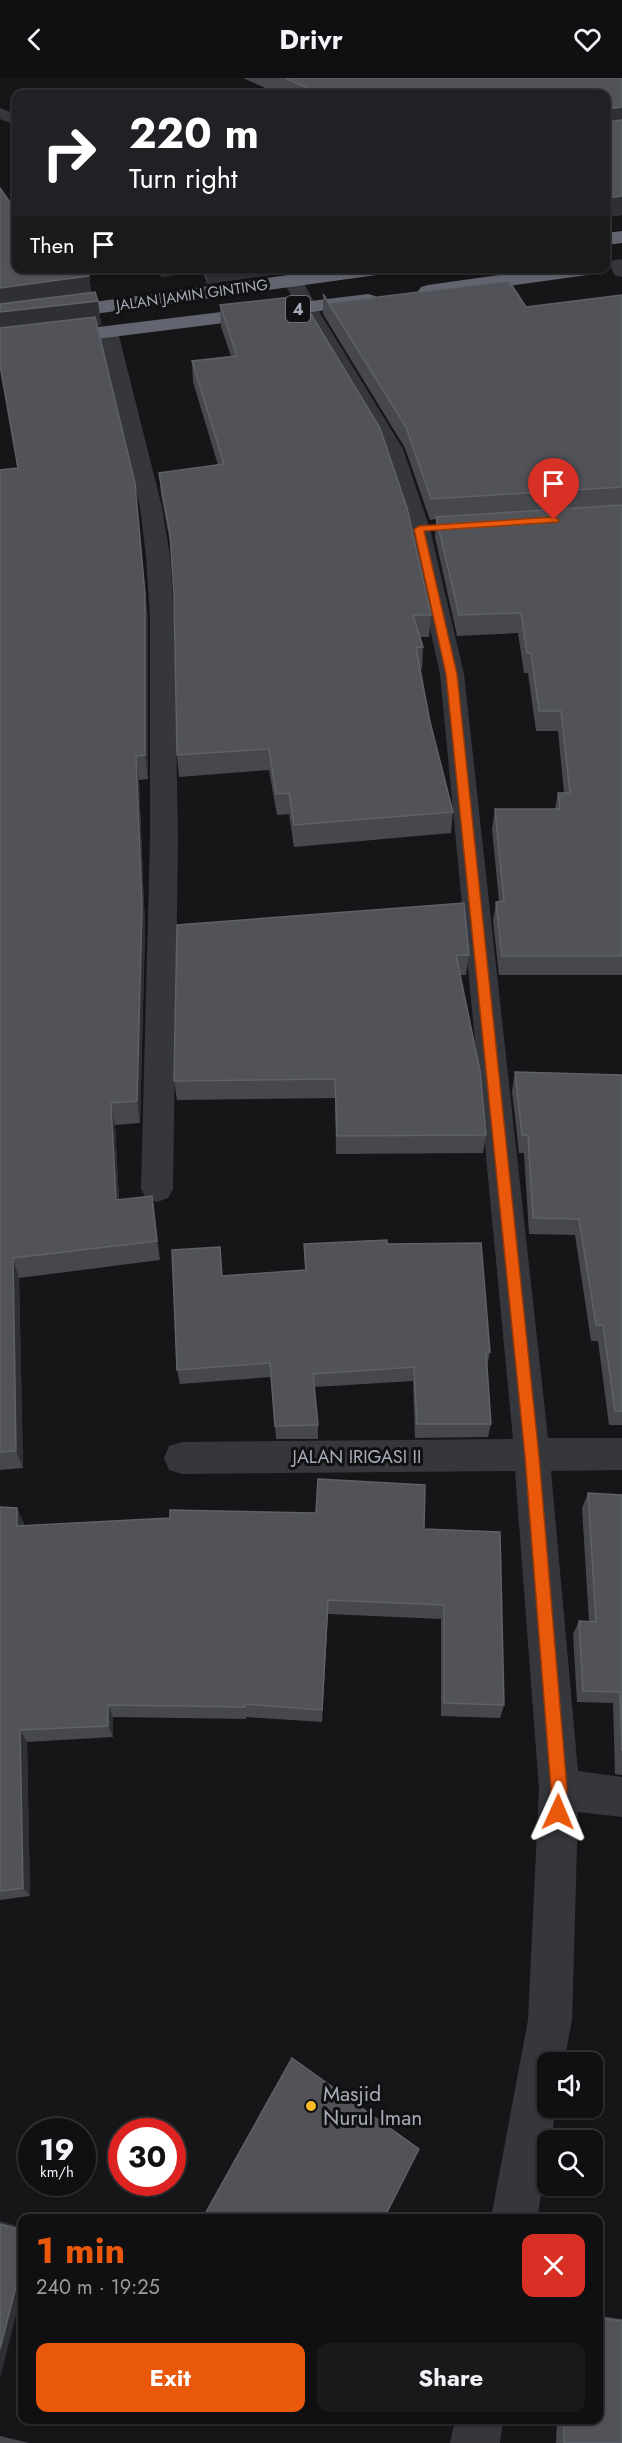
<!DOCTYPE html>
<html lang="en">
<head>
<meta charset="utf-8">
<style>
  body { margin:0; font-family:Jost,sans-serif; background:#19191b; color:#f1f3f6; height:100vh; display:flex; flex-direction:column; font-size:22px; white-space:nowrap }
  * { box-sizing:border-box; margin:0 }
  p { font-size:20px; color:#9c9d9f }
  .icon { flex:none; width:33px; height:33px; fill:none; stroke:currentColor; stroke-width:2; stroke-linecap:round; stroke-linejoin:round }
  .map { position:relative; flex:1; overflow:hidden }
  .drawer { position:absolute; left:18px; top:2136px; width:585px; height:210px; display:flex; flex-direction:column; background:#101012; border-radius:12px; box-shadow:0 2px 4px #0004,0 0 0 2px #303032 }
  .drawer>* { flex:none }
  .top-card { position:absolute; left:12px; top:12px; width:598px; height:183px; border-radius:12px; box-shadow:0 2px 4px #0004,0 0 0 2px #303032; background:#202124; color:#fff; overflow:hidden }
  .tools { position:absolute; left:537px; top:1974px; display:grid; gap:12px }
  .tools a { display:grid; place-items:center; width:66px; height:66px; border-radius:12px; background:#101012; box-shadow:0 2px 4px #0004,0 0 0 2px #303032; font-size:30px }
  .speed { position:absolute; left:18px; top:2040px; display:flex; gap:12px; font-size:30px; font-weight:700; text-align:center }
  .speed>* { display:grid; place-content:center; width:78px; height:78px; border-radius:50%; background:#101012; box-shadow:0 2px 4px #0004,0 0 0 2px #303032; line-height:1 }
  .speed small { font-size:15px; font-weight:400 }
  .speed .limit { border:9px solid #d22; background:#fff; color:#111 }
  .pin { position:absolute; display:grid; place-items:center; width:51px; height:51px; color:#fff; margin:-62px -26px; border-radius:50% 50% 50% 0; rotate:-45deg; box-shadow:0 0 6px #0007 }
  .pin .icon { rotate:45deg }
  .me { position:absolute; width:66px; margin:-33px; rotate:1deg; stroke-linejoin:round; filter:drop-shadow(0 0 4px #0008) }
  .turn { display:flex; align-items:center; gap:21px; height:126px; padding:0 18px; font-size:27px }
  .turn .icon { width:78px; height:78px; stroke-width:2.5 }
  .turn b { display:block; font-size:42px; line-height:51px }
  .then { display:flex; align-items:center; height:57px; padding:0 18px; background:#0003; gap:12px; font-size:22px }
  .round { display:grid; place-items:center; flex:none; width:63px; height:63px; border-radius:12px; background:#19191b }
  .summary { display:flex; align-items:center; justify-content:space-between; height:102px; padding:0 18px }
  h1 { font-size:36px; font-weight:700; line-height:45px; color:#ea580c }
  .primary-button { display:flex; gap:12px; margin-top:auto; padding:12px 18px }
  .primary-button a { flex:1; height:69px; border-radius:12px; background:#ea580c; color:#fff; font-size:24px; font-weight:700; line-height:69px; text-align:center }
  .primary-button a+a { background:#19191b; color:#f1f3f6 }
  header { display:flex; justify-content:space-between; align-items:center; height:78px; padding:0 18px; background:#101012; font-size:27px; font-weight:700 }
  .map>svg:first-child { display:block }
</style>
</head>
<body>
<header><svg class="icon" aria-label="back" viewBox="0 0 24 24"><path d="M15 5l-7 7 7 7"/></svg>Drivr<svg class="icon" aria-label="heart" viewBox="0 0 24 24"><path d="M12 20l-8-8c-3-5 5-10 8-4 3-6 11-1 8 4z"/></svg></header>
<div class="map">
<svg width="622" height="2365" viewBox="0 0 622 2365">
  <rect width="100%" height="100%" fill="#161618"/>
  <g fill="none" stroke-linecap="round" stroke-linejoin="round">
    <g fill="#36373d" fill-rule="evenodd">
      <polygon points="0,30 16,36 16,47 0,41"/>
      <polygon points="619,181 622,182 622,199 615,197 609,187 612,183"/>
      <polygon points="294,197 301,199 317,230 403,371 430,451 464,596 548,1360 622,1360 622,1392 551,1393 578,1693 622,1699 622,1739 578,1734 572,1942 564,1984 548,1984 548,2030 556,2030 551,2062 548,2062 548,2080 537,2140 491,2140 528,1942 539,1711 515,1393 182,1396 169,1392 164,1380 169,1368 182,1364 513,1361 440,596 408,451 381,371 297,230 284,203 287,199"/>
      <polygon points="108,248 115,250 118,254 162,429 170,478 174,540 178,761 173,1111 168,1120 157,1124 146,1120 141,1111 150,761 150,540 146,478 140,429 98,254 101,250"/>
      <polygon points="455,2342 503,2342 500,2365 450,2365"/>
    </g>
    <g fill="#62656f" fill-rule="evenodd">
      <polygon points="622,153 622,165 606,167 606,155"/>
      <polygon points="338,190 393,190 391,194 384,196 0,249 0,237"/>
      <polygon points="549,190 604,190 602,194 595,196 428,219 421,217 418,213 421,209 428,207"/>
      <polygon points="368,216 375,218 378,222 375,226 0,273 0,261"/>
    </g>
  </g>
  <g fill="#47484d">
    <polygon points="243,0 622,0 622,137 606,139 606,16 279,16"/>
    <polygon points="16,190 89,198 91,214 98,223 101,247 97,247 148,540 148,701 139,702 145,851 140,1045 115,1047 119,1122 152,1118 160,1182 19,1200 23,1390 0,1392 0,392 18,390"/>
    <polygon points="158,190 298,190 298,193 207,206 203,193 161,199"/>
    <polygon points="323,216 329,225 526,229 622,217 622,897 499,897 493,843 496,824 499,823 492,751 495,731 555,731 558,715 564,715 558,653 536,653 528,595 524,595 518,555 457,558 435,459 436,441 430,442 405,370 323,236"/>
    <polygon points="220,227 431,537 429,559 420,559 423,569 422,591 420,591 430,644 453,734 451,755 294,769 289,736 277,737 269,692 179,699 177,677 174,518 172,474 161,417 159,395 218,387 193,304 192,283 231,278 221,249"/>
    <polygon points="464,825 469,877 466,897 460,897 486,1057 483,1075 336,1076 335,1020 177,1022 174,1003"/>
    <polygon points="515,994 622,997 622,1347 609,1347 598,1263 591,1263 575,1157 529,1156 524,1075 519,1075 512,1013"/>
    <polygon points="304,1166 387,1166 490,1274 487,1288 491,1346 488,1359 415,1360 413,1303 314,1309 318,1347 318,1361 276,1361 271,1299 180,1306 177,1292 222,1198 305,1193"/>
    <polygon points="588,1415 622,1417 622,1697 615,1696 613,1625 577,1624 573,1556 579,1543 589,1543 582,1430"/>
    <polygon points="0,1429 17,1430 24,1447 424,1451 504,1627 500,1640 441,1638 441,1541 328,1536 322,1644 246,1639 246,1641 113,1639 113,1659 27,1664 30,1818 0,1822"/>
    <polygon points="598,2238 622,2241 622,2365 556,2365 557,2342 598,2342"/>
    <polygon points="0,2358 29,2365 0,2365"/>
  </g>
  <g fill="#2f3033">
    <polygon points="622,29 622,48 606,50 607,31"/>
    <polygon points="622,118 622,137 606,139 606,120"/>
    <polygon points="160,190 203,190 203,193 161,199"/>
    <polygon points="237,190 298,190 298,193 207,206 206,195"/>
    <polygon points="89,198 92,222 98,223 101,247 0,259 0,210"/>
    <polygon points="135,405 148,540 148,701 145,677"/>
    <polygon points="136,678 139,702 145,851 140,1045 137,1023"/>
    <polygon points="111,1025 115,1047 120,1143 116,1122"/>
    <polygon points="152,1118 155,1138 160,1182 157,1163"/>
    <polygon points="13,1180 19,1200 23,1390 16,1373"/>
    <polygon points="17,1430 24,1445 24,1463 17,1448"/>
    <polygon points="108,1627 113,1639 113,1659 108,1648"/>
    <polygon points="20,1652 27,1664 30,1818 23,1810"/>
    <polygon points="0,2143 22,2149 22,2152 0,2146"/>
    <polygon points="22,2185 22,2213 0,2300 0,2271"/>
  </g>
  <g fill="#515359" stroke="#5f6168" stroke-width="1.5">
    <polygon points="285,0 622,0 622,29 607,31 607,44 622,42 622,118 606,120 606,16 321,16"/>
    <polygon points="0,110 16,133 16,190 86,190 89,198 0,210"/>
    <polygon points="205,190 237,190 206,195"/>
    <polygon points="509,203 526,229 622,217 622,409 431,421 406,349 323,216 329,225"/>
    <polygon points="95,214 98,223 0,234 0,226"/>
    <polygon points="300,218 380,350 407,430 431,537 413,537 423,569 416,570 430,644 453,734 294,747 289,715 276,716 269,671 177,677 174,518 170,456 159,395 224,386 192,283 237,278 220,227"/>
    <polygon points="95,239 135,405 145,516 145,677 136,678 142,828 137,1023 111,1025 116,1122 152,1118 157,1163 13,1180 16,1373 0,1374 0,392 18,390 0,287 0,250"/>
    <polygon points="622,427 622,878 502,878 496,824 504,823 495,731 560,731 558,715 570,715 561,633 539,633 531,575 527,575 521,535 459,537 436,439"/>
    <polygon points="464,825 469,877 456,877 480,993 486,1057 337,1058 335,1001 174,1003 177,847"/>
    <polygon points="515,994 622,997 622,1333 615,1333 603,1247 596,1247 579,1141 533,1140 528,1057 522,1057"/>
    <polygon points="387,1162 387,1166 481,1165 490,1274 486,1274 491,1346 417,1346 414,1289 313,1296 318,1347 275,1348 270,1285 177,1292 172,1172 220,1169 222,1198 306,1192 304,1166"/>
    <polygon points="318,1401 425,1407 424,1451 500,1454 504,1627 444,1625 444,1527 328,1522 322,1632 245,1626 245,1629 108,1627 108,1648 20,1652 23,1810 0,1813 0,1429 17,1430 17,1448 170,1440 170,1432 316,1435"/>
    <polygon points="588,1415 622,1417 622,1673 620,1614 583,1613 579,1543 596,1544"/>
    <polygon points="292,1980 419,2071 384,2140 211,2140 205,2136"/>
    <polygon points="0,2146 22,2152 22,2185 0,2271"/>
    <polygon points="598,2240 622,2243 622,2365 564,2365 564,2342 598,2342"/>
  </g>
  <polygon fill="#ea580c" stroke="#983908" stroke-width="1.5" points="554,439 559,442 558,444 424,453 457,596 539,1378 567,1711 564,1740 558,1743 552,1740 550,1734 551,1711 525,1378 446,596 414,451 419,448"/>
  <circle fill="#ffbb27" stroke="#111113" stroke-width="2" cx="311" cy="2028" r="6"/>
  <g text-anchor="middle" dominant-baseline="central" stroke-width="6" stroke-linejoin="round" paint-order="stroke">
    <g font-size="15" fill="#a6acb9" stroke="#111113">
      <text transform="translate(192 217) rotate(-8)">JALAN JAMIN GINTING</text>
    </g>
    <rect fill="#111113" stroke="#797e87" stroke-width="1.5" x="286" y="218" width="24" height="26" rx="4.5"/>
    <g font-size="16" font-weight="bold" fill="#a6acb9">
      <text x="298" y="231">4</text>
    </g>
    <g font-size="18" fill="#a6acb9" stroke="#111113">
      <text x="357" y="1379">JALAN IRIGASI II</text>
    </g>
    <g font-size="21" fill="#a6acb9" stroke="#111113" text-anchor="start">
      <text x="323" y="2016">Masjid<tspan x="323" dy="24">Nurul Iman</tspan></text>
    </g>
  </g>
</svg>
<div class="tools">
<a><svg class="icon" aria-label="sound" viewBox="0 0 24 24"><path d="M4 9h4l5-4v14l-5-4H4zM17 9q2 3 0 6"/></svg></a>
<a><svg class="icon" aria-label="search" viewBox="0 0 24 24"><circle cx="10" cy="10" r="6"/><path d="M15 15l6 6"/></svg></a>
</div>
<div class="speed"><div>19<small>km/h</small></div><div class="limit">30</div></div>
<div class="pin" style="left:554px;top:442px;background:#d93025"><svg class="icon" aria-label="arrive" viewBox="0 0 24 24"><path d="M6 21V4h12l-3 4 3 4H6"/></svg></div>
<svg class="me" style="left:558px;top:1734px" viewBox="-20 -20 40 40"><path d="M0-17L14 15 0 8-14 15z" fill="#ea580c" stroke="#fff" stroke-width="4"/></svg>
<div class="top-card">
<div class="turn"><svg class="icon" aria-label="right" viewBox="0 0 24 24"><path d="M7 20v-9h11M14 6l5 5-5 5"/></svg><div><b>220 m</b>Turn right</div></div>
<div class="then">Then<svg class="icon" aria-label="arrive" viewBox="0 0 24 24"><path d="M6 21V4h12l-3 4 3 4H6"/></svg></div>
</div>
<section class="drawer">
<div class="summary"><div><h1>1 min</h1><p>240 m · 19:25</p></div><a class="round" style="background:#d93025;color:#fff"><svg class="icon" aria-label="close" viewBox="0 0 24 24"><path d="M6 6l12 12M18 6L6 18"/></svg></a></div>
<div class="primary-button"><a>Exit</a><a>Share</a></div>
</section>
</div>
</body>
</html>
